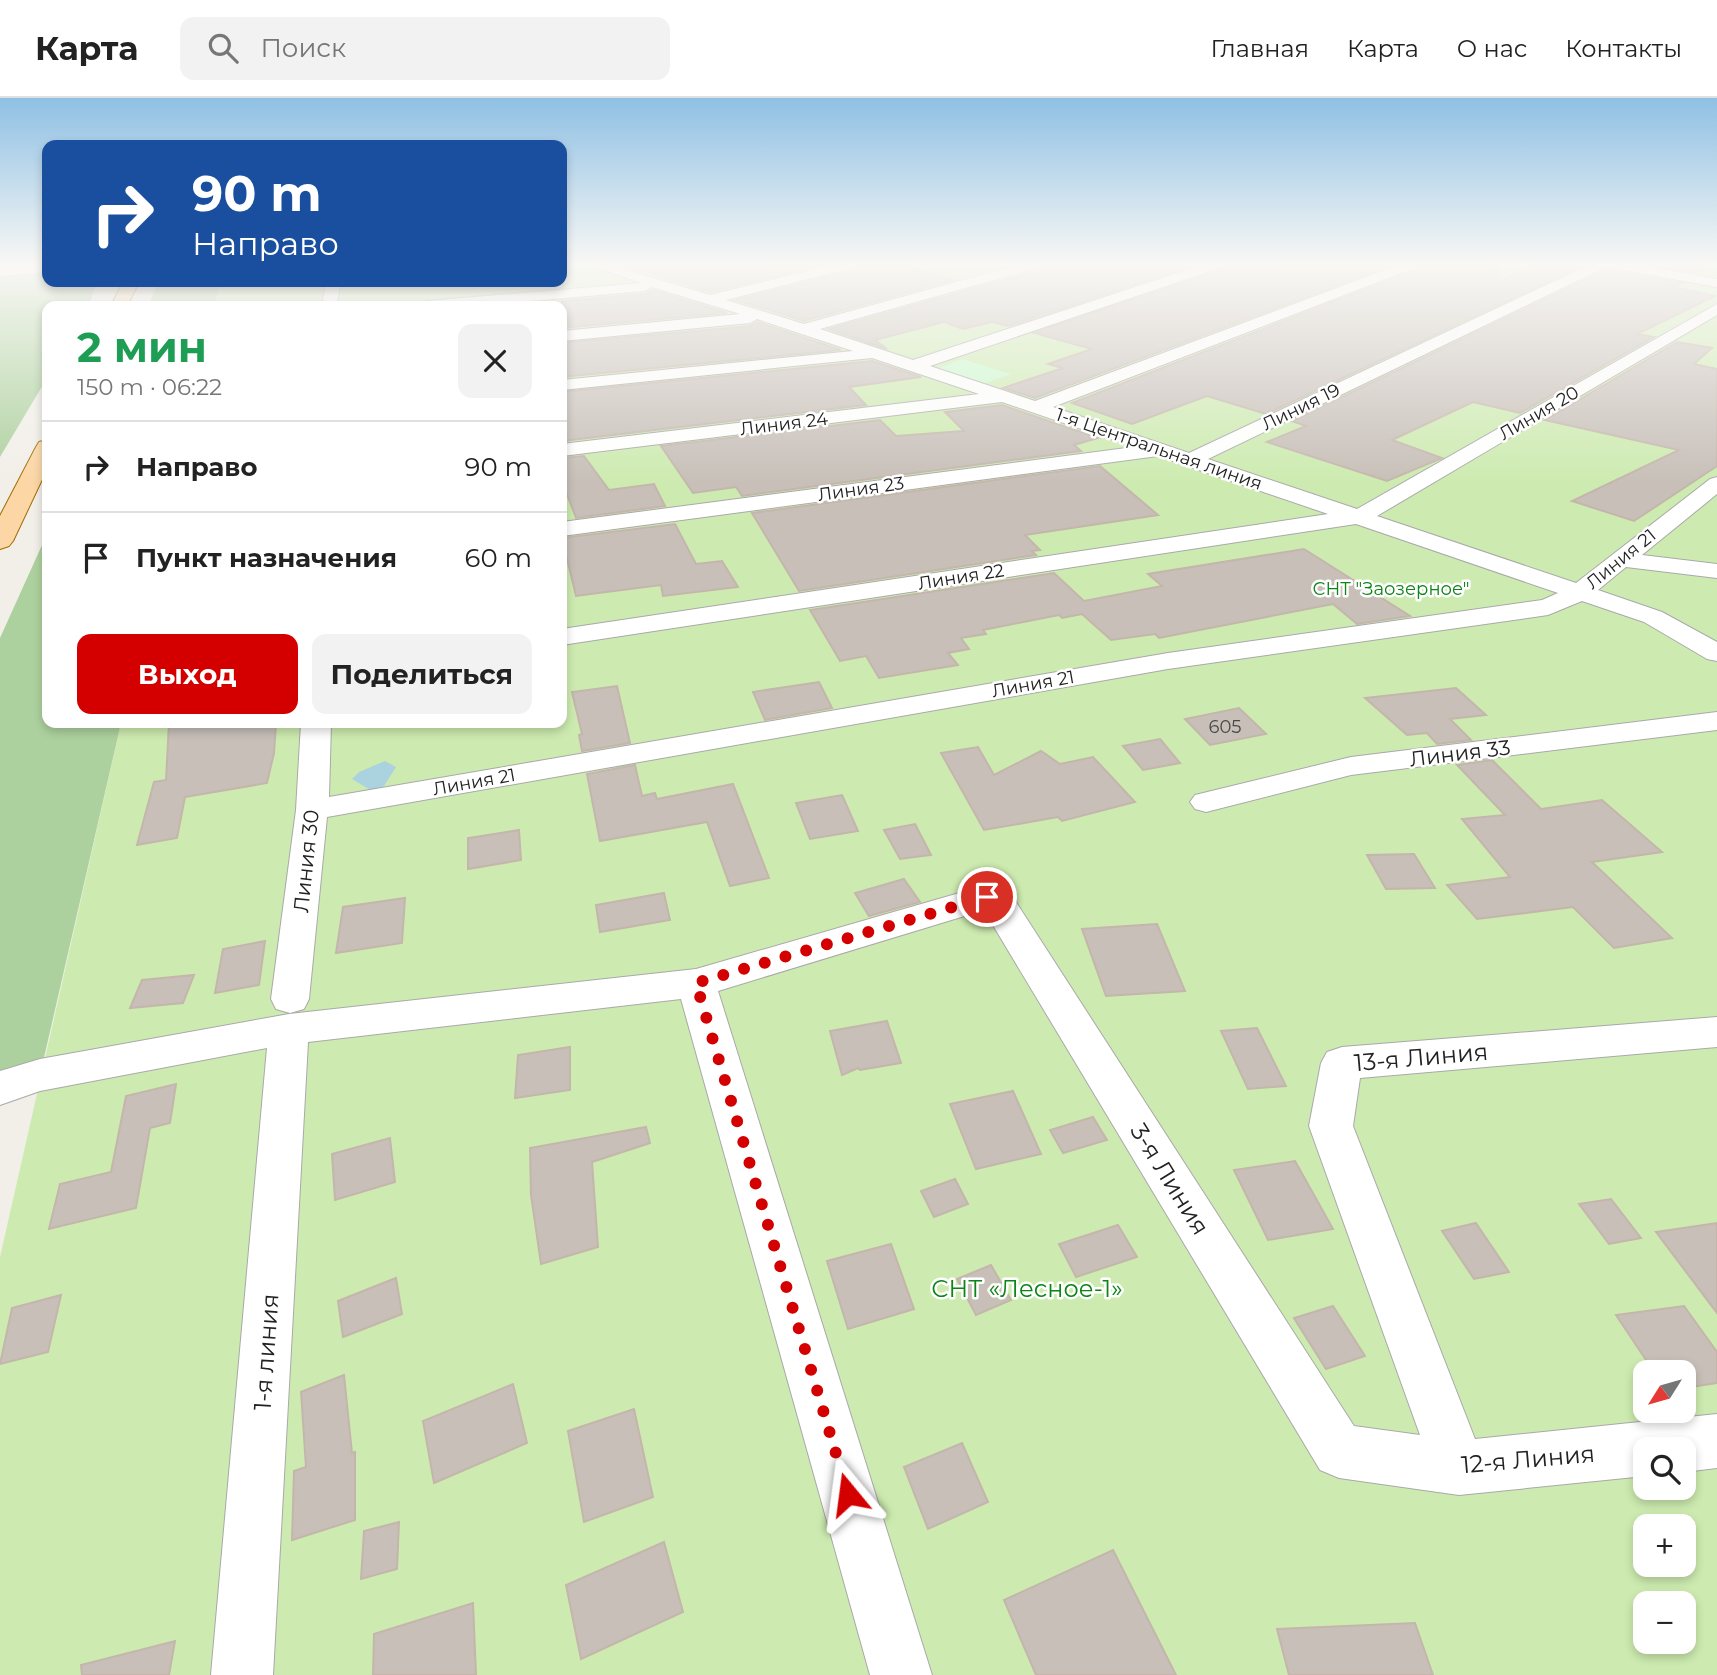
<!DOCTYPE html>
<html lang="ru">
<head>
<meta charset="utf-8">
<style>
  body { margin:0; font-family:Montserrat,sans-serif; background:#f2f2f2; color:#222; height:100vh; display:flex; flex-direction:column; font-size:26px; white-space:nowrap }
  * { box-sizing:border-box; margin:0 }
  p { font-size:23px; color:#767676 }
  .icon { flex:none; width:38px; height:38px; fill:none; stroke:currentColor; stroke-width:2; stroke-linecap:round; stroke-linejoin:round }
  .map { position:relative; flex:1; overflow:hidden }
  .panel { position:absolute; left:42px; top:203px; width:525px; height:427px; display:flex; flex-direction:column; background:#fff; border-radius:14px; box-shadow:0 4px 10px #0003 }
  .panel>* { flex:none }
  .hud { position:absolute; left:42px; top:42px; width:525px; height:147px; border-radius:14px; box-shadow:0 4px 10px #0003; background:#1a4fa0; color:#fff; overflow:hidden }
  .needle { width:46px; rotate:233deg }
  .fabs { position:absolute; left:1633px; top:1262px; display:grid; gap:14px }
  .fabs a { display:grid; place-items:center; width:63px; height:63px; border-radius:14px; background:#fff; box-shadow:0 4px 10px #0003; font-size:35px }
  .pin { position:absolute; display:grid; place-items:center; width:60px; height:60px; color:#fff; margin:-30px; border:4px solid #fff; border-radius:50%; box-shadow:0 2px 7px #0007 }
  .me { position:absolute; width:77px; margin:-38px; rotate:344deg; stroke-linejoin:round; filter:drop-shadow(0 0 5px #0008) }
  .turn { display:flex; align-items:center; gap:24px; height:147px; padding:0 35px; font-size:32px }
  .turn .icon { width:91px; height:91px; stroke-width:2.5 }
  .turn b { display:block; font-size:49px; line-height:60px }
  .round { display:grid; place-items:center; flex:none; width:74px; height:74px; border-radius:14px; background:#f2f2f2 }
  .headline { display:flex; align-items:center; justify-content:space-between; height:119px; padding:0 35px }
  h1 { font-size:42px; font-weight:700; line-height:52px; color:#1e9e55 }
  .primary-button { display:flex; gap:14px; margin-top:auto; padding:14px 35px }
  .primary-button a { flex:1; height:80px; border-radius:14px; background:#d40000; color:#fff; font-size:28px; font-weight:700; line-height:80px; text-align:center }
  .primary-button a+a { background:#f2f2f2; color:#222 }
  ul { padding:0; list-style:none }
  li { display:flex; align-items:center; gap:21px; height:91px; padding:0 35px; border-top:2px solid #e0e0e0 }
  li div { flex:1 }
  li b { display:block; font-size:26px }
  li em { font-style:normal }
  header { display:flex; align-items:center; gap:42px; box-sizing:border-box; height:98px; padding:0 35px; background:#fff; border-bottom:2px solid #e0e0e0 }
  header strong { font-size:33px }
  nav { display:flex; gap:38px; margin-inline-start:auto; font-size:24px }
  .search { width:490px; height:63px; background:#f2f2f2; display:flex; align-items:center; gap:18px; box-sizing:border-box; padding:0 24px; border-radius:14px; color:#767676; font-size:26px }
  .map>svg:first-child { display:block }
</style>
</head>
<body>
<header>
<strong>Карта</strong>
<div class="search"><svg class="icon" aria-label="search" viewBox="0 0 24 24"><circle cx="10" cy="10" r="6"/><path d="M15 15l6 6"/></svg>Поиск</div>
<nav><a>Главная</a><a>Карта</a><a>О нас</a><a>Контакты</a></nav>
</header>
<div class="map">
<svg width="1717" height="1577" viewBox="0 0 1717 1577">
  <rect width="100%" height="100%" fill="#f2efe9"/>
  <path fill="#cdebb0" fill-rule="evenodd" d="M562 166H1717V1577H0V1159L121 625H562V208H214L221 184H562ZM1645 1274H1684V1312H1645ZM1645 1351H1684V1390H1645ZM1645 1428H1684V1466H1645ZM1645 1505H1684V1544H1645Z"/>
  <g fill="#add19e">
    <polygon points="0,166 47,166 47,184 96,184 89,208 47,208 47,280 0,359"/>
    <polygon points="158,184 221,184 214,208 148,208"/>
    <polygon points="47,436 47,625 121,625 40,977 0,990 0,540"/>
  </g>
  <polygon fill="#c8facc" points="962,261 1011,276 985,285 937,271"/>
  <polygon fill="#aad3df" points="385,663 396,669 384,688 372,693 352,681 359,674"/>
  <g fill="#c7bfb8" stroke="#c4b6ab" stroke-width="2">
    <polygon points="630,166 827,166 710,194 630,169"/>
    <polygon points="861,166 901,166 953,182 804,223 736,202 857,172"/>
    <polygon points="1045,166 1198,166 1008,228 992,224 963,231 944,224 875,242 887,251 829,231 1041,172"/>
    <polygon points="1227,166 1395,166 1035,300 1003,290 1063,270 1048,266 1092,251 1034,235 1223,171"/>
    <polygon points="1422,166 1497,166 1500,183 1537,166 1558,170 1567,166 1586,166 1266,316 1207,298 1132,326 1072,305 1418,171"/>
    <polygon points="1644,166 1712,166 1712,168 1695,174"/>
    <polygon points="1606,172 1682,185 1673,189 1715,198 1637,236 1654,239 1520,315 1473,304 1392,342 1442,360 1387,383 1267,344 1306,328 1292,323"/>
    <polygon points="652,192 727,215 562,230 562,203 645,196"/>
    <polygon points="757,224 841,252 562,279 562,245 750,228"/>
    <polygon points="1677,244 1712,250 1694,266 1717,271 1717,368 1634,423 1572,403 1679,352 1545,322"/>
    <polygon points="872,263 921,279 849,289 866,307 562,343 562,294"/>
    <polygon points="1002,307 1098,340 1074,347 1081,353 742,398 736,389 693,395 661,348 880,322 896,338 964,333 945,314"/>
    <polygon points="584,358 609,392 654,386 665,408 576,420 562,383 562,360"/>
    <polygon points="1100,368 1158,417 1025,437 1040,452 1032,453 1036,457 799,493 752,415"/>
    <polygon points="675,426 696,466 722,463 738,489 663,498 661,487 576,498 562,440"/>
    <polygon points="1304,451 1410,518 1357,526 1333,506 1159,540 1155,536 1111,542 1082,516 1062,520 1059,517 983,532 986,536 961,540 969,551 948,555 958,567 879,580 866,558 840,563 810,512 1054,475 1084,503 1162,488 1148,476"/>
    <polygon points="819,584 832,610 765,622 753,594"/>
    <polygon points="617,588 630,645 582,653 579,637 582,636 572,594"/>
    <polygon points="1456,590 1486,617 1450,621 1471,642 1437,646 1427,635 1407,637 1365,600"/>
    <polygon points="1239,610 1266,636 1210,647 1185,621"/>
    <polygon points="169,625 276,625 274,655 267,685 185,699 177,740 137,747 154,684 166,682"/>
    <polygon points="1160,641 1180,665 1143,672 1123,648"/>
    <polygon points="978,649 994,677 1041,653 1060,666 1093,659 1135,704 1062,723 1058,719 984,732 941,655"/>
    <polygon points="1492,662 1541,711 1602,702 1662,754 1592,764 1672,840 1614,850 1573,809 1477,821 1447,787 1510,779 1462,721 1505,717 1457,667"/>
    <polygon points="635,667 642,698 655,695 657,701 733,686 769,780 730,788 707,724 600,743 587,676"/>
    <polygon points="842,697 858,733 810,741 796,705"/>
    <polygon points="915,726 931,757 900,761 884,732"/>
    <polygon points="519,732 521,762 468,771 468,740"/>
    <polygon points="1414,756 1435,790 1386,791 1367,757"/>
    <polygon points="904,781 920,804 869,818 855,795"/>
    <polygon points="664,795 670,822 600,834 596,807"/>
    <polygon points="405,800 402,845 336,855 343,809"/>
    <polygon points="1157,826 1185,893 1106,898 1082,831"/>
    <polygon points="265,843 259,887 215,895 223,851"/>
    <polygon points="194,877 183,905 130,910 142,882"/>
    <polygon points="887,923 901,965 860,972 858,970 842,977 830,933"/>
    <polygon points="1257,930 1286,988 1248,991 1221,933"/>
    <polygon points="570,949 570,992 515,1000 518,957"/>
    <polygon points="176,986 170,1025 150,1030 136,1110 49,1131 60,1086 111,1074 126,998"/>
    <polygon points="1013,993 1041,1056 976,1071 950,1006"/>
    <polygon points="1093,1019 1107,1042 1063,1055 1050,1032"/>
    <polygon points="646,1029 650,1045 592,1064 598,1149 541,1166 531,1097 530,1050"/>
    <polygon points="390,1040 395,1084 335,1102 332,1056"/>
    <polygon points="1295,1063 1333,1131 1268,1142 1234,1072"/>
    <polygon points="955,1081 968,1106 934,1119 921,1093"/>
    <polygon points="1611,1101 1641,1140 1609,1146 1579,1106"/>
    <polygon points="1476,1125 1509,1174 1474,1181 1442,1133"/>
    <polygon points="1717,1125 1717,1215 1656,1134"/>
    <polygon points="1118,1127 1137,1159 1076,1179 1059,1146"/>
    <polygon points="891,1146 914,1211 848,1231 827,1163"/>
    <polygon points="991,1167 1011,1202 976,1217 957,1181"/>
    <polygon points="396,1180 402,1216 343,1239 338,1203"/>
    <polygon points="61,1197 48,1254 0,1266 12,1210"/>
    <polygon points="1333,1208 1365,1258 1326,1271 1294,1220"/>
    <polygon points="1684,1208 1717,1254 1717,1285 1684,1290 1684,1274 1654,1274 1616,1217"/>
    <polygon points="344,1277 352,1355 355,1354 355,1422 292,1442 294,1373 306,1369 301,1294"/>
    <polygon points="513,1286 527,1345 434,1385 423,1323"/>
    <polygon points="634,1311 653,1399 584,1424 568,1333"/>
    <polygon points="962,1345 988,1404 928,1431 904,1369"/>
    <polygon points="399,1424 397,1471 361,1481 364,1433"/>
    <polygon points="664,1444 683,1514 581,1561 566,1487"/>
    <polygon points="1113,1452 1176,1577 1036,1577 1004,1502"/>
    <polygon points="473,1505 476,1577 373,1577 374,1536"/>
    <polygon points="1415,1525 1433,1577 1289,1577 1277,1531"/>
    <polygon points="175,1543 169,1577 82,1577 81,1567"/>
  </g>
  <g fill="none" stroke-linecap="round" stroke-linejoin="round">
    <defs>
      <g id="minor">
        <polygon points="47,166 47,174 0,178 0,170"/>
        <polygon points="587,166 607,166 710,197 836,166 858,166 856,169 726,202 804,226 1021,166 1042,166 1040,169 820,231 913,262 1205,166 1224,166 1222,169 930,268 1035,303 1401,166 1419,166 1417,169 1053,309 1189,355 1591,166 1631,166 1717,181 1717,189 1606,169 1208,361 1357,411 1717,206 1717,217 1377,418 1576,485 1710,381 1717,379 1717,396 1642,457 1717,466 1717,480 1626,469 1598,492 1662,514 1717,544 1717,563 1707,561 1644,524 1582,503 1548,517 1168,571 327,719 309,901 304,911 290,915 276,911 271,901 296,712 301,625 331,625 329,699 1168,555 1542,502 1558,495 1356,426 562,547 562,531 1328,416 1158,358 562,438 562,424 1134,349 1002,304 562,358 562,346 979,296 872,260 562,292 562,282 853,253 757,221 750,225 562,243 562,233 740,216 652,189 645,193 475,208 418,208 426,203 641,185"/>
        <polygon points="326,184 340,184 337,208 322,208"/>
        <polygon points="1717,614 1717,632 1351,677 1206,714 1195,711 1190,704 1195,697 1351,659"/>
        <polygon points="987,787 1000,791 1014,801 1354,1328 1420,1337 1309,1028 1321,965 1327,954 1342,949 1717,919 1717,949 1360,980 1353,1028 1475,1341 1717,1316 1717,1370 1684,1374 1684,1351 1645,1351 1645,1378 1459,1397 1339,1380 1320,1372 988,819 981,813 718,893 932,1577 870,1577 681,901 308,944 273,1577 211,1577 267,950 40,993 0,1007 0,973 40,961 289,916 696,871"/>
      </g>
      <g id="major">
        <polygon points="123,184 139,184 127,208 111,208"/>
        <polygon points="47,342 47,371 13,443 9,448 0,451 0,418 36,349 39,344"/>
      </g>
    </defs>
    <use href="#minor" stroke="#a9a9a9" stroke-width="2"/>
    <use href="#major" stroke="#a06b00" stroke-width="2"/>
    <use href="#minor" fill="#fff" fill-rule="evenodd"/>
    <use href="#major" fill="#fcd6a4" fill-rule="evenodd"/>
  </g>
  <linearGradient id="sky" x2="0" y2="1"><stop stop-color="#8fc0e4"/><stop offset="0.43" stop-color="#f9f8f5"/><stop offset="1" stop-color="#f9f8f5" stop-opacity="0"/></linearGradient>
  <rect width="1717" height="386" fill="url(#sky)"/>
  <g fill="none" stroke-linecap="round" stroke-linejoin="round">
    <polyline stroke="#d40000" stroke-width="12" stroke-dasharray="0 21.6" points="848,1396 696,885 987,799"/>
  </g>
  <g text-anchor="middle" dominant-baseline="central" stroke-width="5" stroke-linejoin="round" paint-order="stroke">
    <g font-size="18" fill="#222" stroke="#fff">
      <text transform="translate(1301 309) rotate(-26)">Линия 19</text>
      <text transform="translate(1539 315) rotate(-30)">Линия 20</text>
      <text transform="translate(784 326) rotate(-7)">Линия 24</text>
      <text transform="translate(1159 351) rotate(19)">1-я Центральная линия</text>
      <text transform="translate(861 391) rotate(-8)">Линия 23</text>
      <text transform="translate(1621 461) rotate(-39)">Линия 21</text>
      <text transform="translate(961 479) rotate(-9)">Линия 22</text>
      <text transform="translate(1033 586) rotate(-10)">Линия 21</text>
      <text transform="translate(474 684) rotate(-10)">Линия 21</text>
    </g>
    <g font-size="18" fill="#0c8416" stroke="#fff">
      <text x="1391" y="491">СНТ "Заозерное"</text>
    </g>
    <g font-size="18" fill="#4b4948">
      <text x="1225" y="629">605</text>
    </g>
    <g font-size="21" fill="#222" stroke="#fff">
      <text transform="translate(1460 655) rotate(-7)">Линия 33</text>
      <text transform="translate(306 763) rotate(-84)">Линия 30</text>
    </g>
    <g font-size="24" fill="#222" stroke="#fff">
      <text transform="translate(1421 959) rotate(-5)">13-я Линия</text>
      <text transform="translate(1170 1081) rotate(58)">3-я Линия</text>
      <text transform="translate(266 1254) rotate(-86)">1-я линия</text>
      <text transform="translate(1528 1361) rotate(-5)">12-я Линия</text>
    </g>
    <g font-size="24" fill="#0c8416" stroke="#fff">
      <text x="1027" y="1190">СНТ «Лесное-1»</text>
    </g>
  </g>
</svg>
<div class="fabs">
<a><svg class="needle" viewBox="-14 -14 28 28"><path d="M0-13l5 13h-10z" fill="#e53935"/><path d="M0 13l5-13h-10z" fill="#767676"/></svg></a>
<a><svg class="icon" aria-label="search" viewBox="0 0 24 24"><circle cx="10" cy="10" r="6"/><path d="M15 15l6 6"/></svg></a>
<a>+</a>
<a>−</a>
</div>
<div class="pin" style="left:987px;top:799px;background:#d93025"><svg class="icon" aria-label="arrive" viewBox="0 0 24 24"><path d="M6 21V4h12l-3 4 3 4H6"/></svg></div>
<svg class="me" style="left:848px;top:1396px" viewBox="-20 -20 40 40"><path d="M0-17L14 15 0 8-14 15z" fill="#d40000" stroke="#fff" stroke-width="4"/></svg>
<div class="hud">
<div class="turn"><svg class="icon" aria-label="right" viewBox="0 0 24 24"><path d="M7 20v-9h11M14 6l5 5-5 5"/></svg><div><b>90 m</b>Направо</div></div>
</div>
<section class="panel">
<div class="headline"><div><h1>2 мин</h1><p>150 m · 06:22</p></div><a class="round"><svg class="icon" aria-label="close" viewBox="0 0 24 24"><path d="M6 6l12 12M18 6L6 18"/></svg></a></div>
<ul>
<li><svg class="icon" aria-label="right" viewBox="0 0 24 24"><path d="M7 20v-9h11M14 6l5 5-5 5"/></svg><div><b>Направо</b></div><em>90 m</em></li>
<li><svg class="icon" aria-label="arrive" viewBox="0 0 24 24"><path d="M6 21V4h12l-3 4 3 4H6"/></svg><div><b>Пункт назначения</b></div><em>60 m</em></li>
</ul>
<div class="primary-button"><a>Выход</a><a>Поделиться</a></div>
</section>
</div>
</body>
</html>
